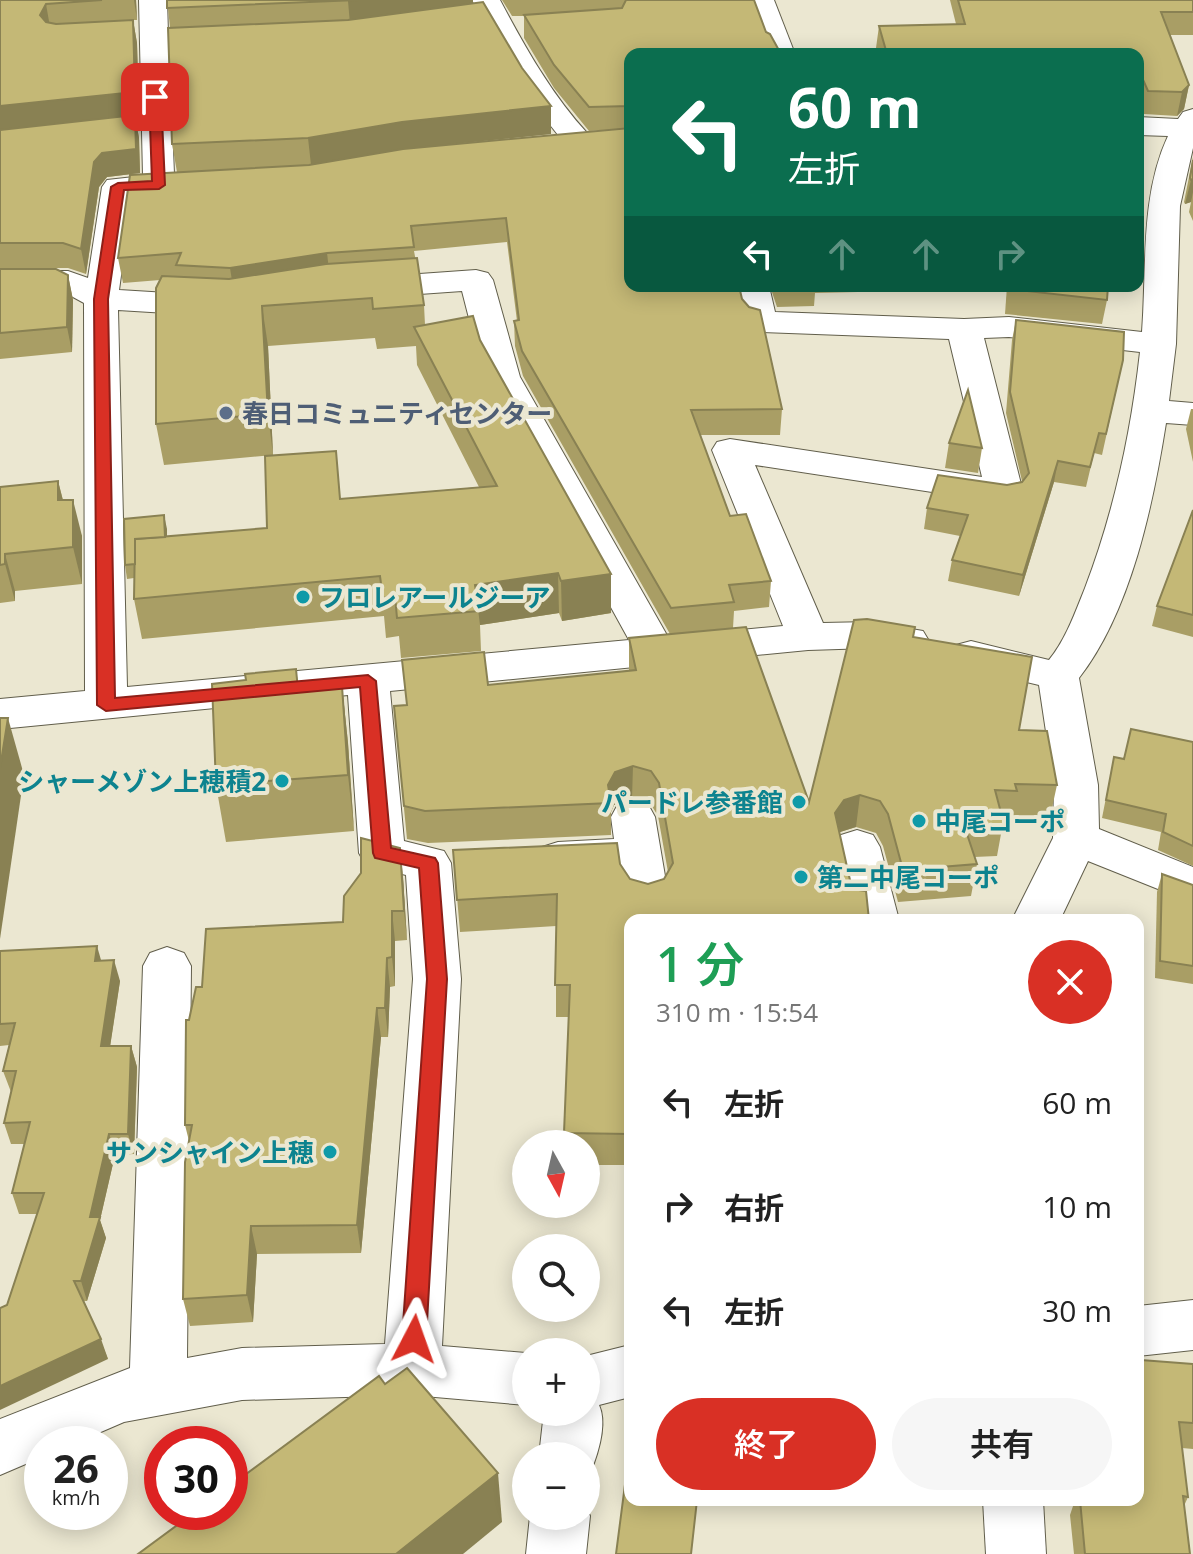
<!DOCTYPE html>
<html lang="ja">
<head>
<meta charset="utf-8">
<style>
  body { margin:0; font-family:"Open Sans","Noto Sans JP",sans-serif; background:#f6f6f6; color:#222; height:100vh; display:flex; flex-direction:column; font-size:30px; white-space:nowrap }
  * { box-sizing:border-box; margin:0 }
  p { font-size:26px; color:#767676 }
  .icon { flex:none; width:44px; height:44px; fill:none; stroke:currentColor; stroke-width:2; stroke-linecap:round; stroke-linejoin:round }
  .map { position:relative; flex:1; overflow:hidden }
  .panel { position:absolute; left:624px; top:914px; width:520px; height:592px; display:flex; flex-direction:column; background:#fff; border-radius:16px; box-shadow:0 4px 20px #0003 }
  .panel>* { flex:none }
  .guide { position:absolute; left:624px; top:48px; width:520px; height:244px; border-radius:16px; box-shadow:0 4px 20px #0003; background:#0b6e4f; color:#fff; overflow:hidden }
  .needle { width:52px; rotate:172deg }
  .fabs { position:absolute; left:512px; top:1130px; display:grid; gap:16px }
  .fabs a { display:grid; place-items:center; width:88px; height:88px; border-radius:50%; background:#fff; box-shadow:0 4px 20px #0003; font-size:40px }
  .speed { position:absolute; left:24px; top:1426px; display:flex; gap:16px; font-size:40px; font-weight:700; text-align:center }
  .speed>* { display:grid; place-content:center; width:104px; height:104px; border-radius:50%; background:#fff; box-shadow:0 4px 20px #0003; line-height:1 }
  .speed small { font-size:20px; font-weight:400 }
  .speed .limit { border:12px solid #d22; background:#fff; color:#111 }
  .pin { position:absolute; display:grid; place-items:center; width:68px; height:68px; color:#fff; margin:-34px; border-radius:16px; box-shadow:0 4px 12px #0006 }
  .me { position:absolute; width:88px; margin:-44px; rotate:4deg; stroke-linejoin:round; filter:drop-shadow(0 0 6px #0008) }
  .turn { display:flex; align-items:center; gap:28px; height:168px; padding:0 32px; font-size:36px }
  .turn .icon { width:104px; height:104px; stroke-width:2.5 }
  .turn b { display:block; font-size:56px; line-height:68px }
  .lanes { display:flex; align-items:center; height:76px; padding:0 32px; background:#0003; justify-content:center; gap:40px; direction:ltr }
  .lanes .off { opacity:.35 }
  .round { display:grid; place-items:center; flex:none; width:84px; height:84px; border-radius:42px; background:#f6f6f6 }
  .overview { display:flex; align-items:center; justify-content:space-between; height:136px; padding:0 32px }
  h1 { font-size:48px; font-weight:600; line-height:60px; color:#1e9e55 }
  .cta { display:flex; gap:16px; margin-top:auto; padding:16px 32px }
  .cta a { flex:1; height:92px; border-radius:48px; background:#d93025; color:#fff; font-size:32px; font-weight:600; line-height:92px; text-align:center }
  .cta a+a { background:#f6f6f6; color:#222 }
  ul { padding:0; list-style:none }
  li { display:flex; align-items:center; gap:24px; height:104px; padding:0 32px }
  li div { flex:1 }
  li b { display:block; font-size:30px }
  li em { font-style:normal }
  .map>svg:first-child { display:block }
</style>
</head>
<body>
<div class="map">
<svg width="1193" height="1554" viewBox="0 0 1193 1554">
  <rect width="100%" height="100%" fill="#ebe7d1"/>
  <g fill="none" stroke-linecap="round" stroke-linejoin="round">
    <defs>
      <g id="minor">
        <path d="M139 0H167L168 34 229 32 239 34 243 40 239 46 169 51 174 174 199 176 204 183 199 190 132 196 119 290 216 296 228 299 233 306 228 313 216 316 118 310 127 687 629 640 484 377 462 291 363 298 351 295 346 288 351 281 363 278 476 270 488 273 493 280 520 377 668 637 783 626 712 450 717 442 730 439 982 477 949 339 760 332 748 329 743 322 735 286H769L775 312 964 319 1009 317 1142 332C1147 267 1140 196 1168 136L1138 135V117L1178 119 1183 112 1193 109V148L1180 206 1176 344 1169 401 1193 403V425L1166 423C1153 505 1131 611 1079 678L1098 785 1099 829 1193 867V903L1088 861 1060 920H1012L1053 838 1054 785 1039 685 956 665 950 655 956 645 971 641 1049 660C1066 639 1075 613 1085 588 1114 512 1131 433 1140 352L1009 337 984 338 1023 492 1017 500 1004 503 755 465 823 623 870 622 923 631 929 641 923 651 908 655 870 648 808 650 390 691 404 841 444 851 451 863 461 979 442 1346 526 1353V1405L412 1395 242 1400 124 1422 73 1444H42V1457L0 1475V1419L130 1368 143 966 150 953 167 947 184 953 191 966 187 1358 242 1348 385 1344 413 979 406 875 366 865 359 853 348 695 0 729V699L85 691 84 303 62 291H0V271H68L88 278 102 187 107 180 143 176Z"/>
        <path d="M472 0H500C525 47 551 94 588 134L630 132V150L580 152 569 149 525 93Z"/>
        <polygon points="746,0 774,0 795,54 767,54"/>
        <polygon points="633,801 649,806 655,817 666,882 659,894 643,899 627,894 618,872 558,876 542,871 535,859 542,847 558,842 614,839 611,817 617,806"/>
        <polygon points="857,830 873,835 880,847 899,920 851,920 834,847 841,835"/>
        <polygon points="1193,1300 1193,1350 1138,1356 1138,1306"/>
        <path d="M630 1345V1397L599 1405C608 1425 597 1457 589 1476L586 1477V1456H539L544 1412H586V1356Z"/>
        <polygon points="983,1500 1043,1500 1046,1554 986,1554"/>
        <polygon points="586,1507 590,1516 586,1554 526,1554 530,1516 586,1516"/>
      </g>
    </defs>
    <use href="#minor" stroke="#615e4b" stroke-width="2"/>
    <use href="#minor" fill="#fff" fill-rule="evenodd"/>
  </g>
  <g fill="#a99e65">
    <polygon points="0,0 136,0 137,20 133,20 137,43 139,115 135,116 139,138 140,173 107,177 99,187 86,274 68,268 0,268"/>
    <polygon points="167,0 473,0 473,4 551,134 410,148 609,130 589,131 554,88 524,38 524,16 512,16 502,0 754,0 630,54 630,286 742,299 782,409 780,435 700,435 730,516 771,581 769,607 734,611 733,628 670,634 523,376 515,346 514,321 517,321 507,242 414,251 424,305 425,325 480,340 611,574 611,613 562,621 559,613 480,625 481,651 401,658 399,636 386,638 384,616 142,639 134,599 134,578 127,579 125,565 167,529 167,537 267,528 341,499 479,487 417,365 416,346 377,349 375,338 268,346 273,455 164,465 156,424 160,280 123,283 118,258 177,172 172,144 170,27"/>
    <polygon points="950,0 1193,0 1193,35 1170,35 1189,85 1184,109 1177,116 1144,114 1139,105 878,54 876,48 879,26 956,24"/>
    <polygon points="1193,157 1193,221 1189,212 1191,202 1185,204 1184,202"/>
    <polygon points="0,269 68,275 73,300 72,352 0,359"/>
    <polygon points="770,286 858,286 858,292 815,293 814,306 777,307"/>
    <polygon points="1007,286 1108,286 1107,300 1102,324 1005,314"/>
    <polygon points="1016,320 1123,360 1102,455 1094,453 1086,487 1054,482 1019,596 948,581 952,560 960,536 924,529 927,508 1022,481 1006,413 1012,340"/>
    <polygon points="1191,409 1193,409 1193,462 1186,429"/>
    <polygon points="949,443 982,448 978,473 945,468"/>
    <polygon points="58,481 63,500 82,536 82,584 15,591 15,601 0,603 0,487"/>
    <polygon points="1193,510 1193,637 1152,626 1157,606"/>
    <polygon points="913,637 1019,730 1057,785 1050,817 1012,817 1010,823 1003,823 997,856 974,857 977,864 971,896 898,902 883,846 876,833 856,827 840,832 630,920 630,1165 586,1165 586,1144 564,1144 569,1017 556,1017 556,926 460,932 453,850 620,864 630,879 648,884 664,879 668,872 658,816 650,803 632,798 614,805 611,812 611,835 428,843 407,839 394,706 406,705 488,685 629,671 629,638 809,802"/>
    <polygon points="296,669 299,690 342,686 348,743 354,831 226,842 216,785 246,680"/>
    <polygon points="1193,742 1193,866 1158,850 1161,832 1102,818 1114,757 1123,759"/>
    <polygon points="1162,874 1193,885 1193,984 1155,978 1157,892"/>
    <polygon points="403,877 407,940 395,941 395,986 390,987 388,1037 381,1037 361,1253 257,1254 253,1322 190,1326 183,1299 189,1141 185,1125 189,1020 202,987 343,922"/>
    <polygon points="0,951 101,960 120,981 110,1046 131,1046 137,1067 134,1154 115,1155 100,1220 106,1238 87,1301 84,1301 108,1359 7,1305 37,1214 19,1214 12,1193 24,1144 11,1144 4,1123 11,1092 3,1071 9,1045 0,1046"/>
    <polygon points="1141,1360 1193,1364 1193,1449 1182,1448 1188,1497 1184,1506 1190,1554 1074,1554 1070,1515 1075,1500 1138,1500 1138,1367"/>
  </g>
  <g fill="#898153">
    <polygon points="134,0 136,0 137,20"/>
    <polygon points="358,0 473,0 473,8 350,24 348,1"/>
    <polygon points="46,4 50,27 40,15"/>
    <polygon points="133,20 137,43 139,115 135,116 139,138 140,173 107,177 99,187 86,274 81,249 0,130 0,106"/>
    <polygon points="1189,85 1184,109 1177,116 1182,92"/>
    <polygon points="551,106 551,134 404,149 311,165 308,138 402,122"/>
    <polygon points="1193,179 1193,192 1191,202 1185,204 1191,180"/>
    <polygon points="327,253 330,278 234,293 230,268"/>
    <polygon points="68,275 73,300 72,352 67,327"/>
    <polygon points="262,306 268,346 273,455 268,414"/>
    <polygon points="1058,461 1054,482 1019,596 1023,575"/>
    <polygon points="58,481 67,517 58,500"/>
    <polygon points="73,500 82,536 82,584 73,547"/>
    <polygon points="164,515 167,529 167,575 165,561"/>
    <polygon points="5,554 15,591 15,601 5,564"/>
    <polygon points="558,573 559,613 480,625 475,585"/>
    <polygon points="611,574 611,613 562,621 561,581"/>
    <polygon points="342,686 348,743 354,831 348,775"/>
    <polygon points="8,718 24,775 0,939 0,768"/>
    <polygon points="633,766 632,798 614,805 611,812 608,785 615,772"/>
    <polygon points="860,795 856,827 840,832 835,813 844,800"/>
    <polygon points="400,848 403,877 407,940 404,911"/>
    <polygon points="392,911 395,941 395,986 392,957"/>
    <polygon points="97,946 103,967 95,961"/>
    <polygon points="387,958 390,987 388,1037 385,1008"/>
    <polygon points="114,960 120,981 107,1067 101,1046"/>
    <polygon points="377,1008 381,1037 361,1253 357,1225"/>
    <polygon points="131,1046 137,1067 134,1154 128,1134"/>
    <polygon points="109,1134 115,1155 100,1220 106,1238 87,1301 81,1281 90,1217"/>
    <polygon points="251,1226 257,1254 253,1322 247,1295"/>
    <polygon points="101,1339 108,1359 0,1410 0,1386"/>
    <polygon points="498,1473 502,1522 463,1554 396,1554"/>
  </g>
  <g fill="#c4b876" stroke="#898153" stroke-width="2">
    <polygon points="0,0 102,0 46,4 40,15 46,22 56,24 133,20 135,92 0,106"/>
    <polygon points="167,0 358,0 167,8"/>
    <polygon points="626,0 754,0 766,32 770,34 781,54 630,54 630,106 589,107 554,65 524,15 622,8"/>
    <polygon points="958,0 1193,0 1193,12 1161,12 1189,85 1182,92 1148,91 1140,73 1138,151 1138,54 876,54 887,54 879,26 965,24"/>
    <polygon points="483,2 522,68 551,106 402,122 308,138 172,144 168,28 348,20"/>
    <polygon points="135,115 136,149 102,153 94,162 81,249 63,243 0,243 0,130"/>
    <polygon points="630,128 630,286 739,286 742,299 749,307 760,310 782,409 691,410 730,516 746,514 771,581 729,585 734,602 671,608 522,351 514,321 519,320 506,218 411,226 414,247 327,253 230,268 176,265 181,253 118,258 130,175 309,165 403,149"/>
    <polygon points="1193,160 1193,179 1191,180 1190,178"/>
    <polygon points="417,258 424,305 373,309 372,298 262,306 268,414 156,424 156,288 162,276 229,279 326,264"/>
    <polygon points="0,269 56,269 68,275 67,327 0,333"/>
    <polygon points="1010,286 1108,286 1107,300 1009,289"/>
    <polygon points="473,316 480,340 611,574 561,581 558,573 475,585 479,611 397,618 395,596 383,598 380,576 134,599 135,539 267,528 265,456 336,451 340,499 497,486 414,327"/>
    <polygon points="1016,320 1124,332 1123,360 1106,434 1099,433 1090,467 1058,461 1023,575 952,560 968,515 927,508 938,475 1007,485 1022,482 1029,473 1010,392"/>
    <polygon points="968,390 982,448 949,443"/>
    <polygon points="58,481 58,500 73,500 73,547 5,554 5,564 0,565 0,487"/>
    <polygon points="1193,510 1193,615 1157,606"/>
    <polygon points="164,515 165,537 135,539 135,564 125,565 124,519"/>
    <polygon points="867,619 915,627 913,637 1032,657 1019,730 1047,731 1057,785 1015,784 1017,791 995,790 1004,824 964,825 977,864 903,870 888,814 880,801 860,795 844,800 835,813 852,889 866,891 869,920 630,920 630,1134 564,1133 570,985 555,985 557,894 457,900 453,850 617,843 620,864 630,879 648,884 664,879 673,863 659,783 651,771 633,766 615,772 608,785 611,803 425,811 404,806 394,706 407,705 402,660 484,652 488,685 636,670 629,638 746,627 809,802 854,620"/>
    <polygon points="296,669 298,690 342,686 348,775 216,785 212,684 246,680 245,674"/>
    <polygon points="0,718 8,718 0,768"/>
    <polygon points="1131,729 1193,742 1193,846 1163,832 1166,814 1106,800 1114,757 1124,759"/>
    <polygon points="361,838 400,848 404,911 392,911 392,957 387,958 385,1008 377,1008 357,1225 251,1226 247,1295 183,1299 185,1162 192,1125 185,1125 186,1020 189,1020 196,987 202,987 206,929 343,922 344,896 361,873"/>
    <polygon points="1162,874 1193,885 1193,966 1160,961"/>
    <polygon points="97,946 95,961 114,960 101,1046 131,1046 128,1134 109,1134 90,1217 100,1217 81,1281 74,1281 101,1339 0,1386 0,1308 7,1305 44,1193 12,1193 30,1122 4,1123 16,1071 3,1071 15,1023 0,1024 0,951"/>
    <polygon points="1141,1360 1193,1364 1193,1423 1179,1422 1188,1497 1183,1496 1190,1554 1085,1554 1080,1500 1138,1500 1138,1368 1142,1369"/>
    <polygon points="407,1368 498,1473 396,1554 138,1554 195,1512 230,1512 230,1486 379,1376 385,1384"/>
    <polygon points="630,1446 630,1500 697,1500 691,1554 616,1554"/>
  </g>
  <polygon fill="#d93025" stroke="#8d1f18" stroke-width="2" points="155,94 161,97 165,185 159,189 124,190 108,299 115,698 368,675 376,681 391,848 435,858 438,863 447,979 426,1339 422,1347 414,1350 406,1347 402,1339 427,979 419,868 375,858 373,853 360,687 106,711 97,705 94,299 111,187 118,183 152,181 149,97"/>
  <circle fill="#5c6f8a" stroke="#ebe7d1" stroke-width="3" cx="226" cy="413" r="8"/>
  <g fill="#0f9aa8" stroke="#ebe7d1" stroke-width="3">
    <circle cx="303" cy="597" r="8"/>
    <circle cx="282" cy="781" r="8"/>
    <circle cx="799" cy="802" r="8"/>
    <circle cx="919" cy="821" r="8"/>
    <circle cx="801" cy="877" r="8"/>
    <circle cx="330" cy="1152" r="8"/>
  </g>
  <g text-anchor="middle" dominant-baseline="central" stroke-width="8" stroke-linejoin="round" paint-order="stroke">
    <g font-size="26" font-weight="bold" fill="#4e5e75" stroke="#ebe7d1" text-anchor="start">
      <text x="242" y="413">春日コミュニティセンター</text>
    </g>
    <g font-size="26" font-weight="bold" fill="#0d838f" stroke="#ebe7d1" text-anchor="start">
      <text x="319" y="597">フロレアールジーア</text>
      <text x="266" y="781" text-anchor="end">シャーメゾン上穂積2</text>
      <text x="783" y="802" text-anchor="end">パードレ参番館</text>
      <text x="935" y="821">中尾コーポ</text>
      <text x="817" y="877">第二中尾コーポ</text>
      <text x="314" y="1152" text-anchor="end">サンシャイン上穂</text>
    </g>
  </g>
</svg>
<div class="fabs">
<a><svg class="needle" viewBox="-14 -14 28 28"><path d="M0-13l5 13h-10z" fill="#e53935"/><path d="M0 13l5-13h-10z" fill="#767676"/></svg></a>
<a><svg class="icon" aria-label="search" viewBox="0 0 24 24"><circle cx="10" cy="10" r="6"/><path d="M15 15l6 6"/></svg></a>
<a>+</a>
<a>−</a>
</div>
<div class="speed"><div>26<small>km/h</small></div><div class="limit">30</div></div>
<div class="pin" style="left:155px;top:97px;background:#d93025"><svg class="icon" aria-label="arrive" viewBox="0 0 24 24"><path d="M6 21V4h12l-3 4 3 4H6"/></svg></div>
<svg class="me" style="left:414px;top:1339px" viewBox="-20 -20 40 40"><path d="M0-17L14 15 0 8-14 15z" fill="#d93025" stroke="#fff" stroke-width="4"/></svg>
<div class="guide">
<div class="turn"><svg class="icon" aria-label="left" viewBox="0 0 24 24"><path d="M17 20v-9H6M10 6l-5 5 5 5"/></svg><div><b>60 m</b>左折</div></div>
<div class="lanes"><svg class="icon" aria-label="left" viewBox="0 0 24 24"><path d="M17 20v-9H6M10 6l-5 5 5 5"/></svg><svg class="icon off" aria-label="ahead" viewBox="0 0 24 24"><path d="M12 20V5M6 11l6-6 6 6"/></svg><svg class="icon off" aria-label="ahead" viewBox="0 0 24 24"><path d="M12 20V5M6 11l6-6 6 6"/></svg><svg class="icon off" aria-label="right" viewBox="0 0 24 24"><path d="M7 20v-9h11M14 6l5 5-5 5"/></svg></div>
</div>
<section class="panel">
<div class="overview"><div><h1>1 分</h1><p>310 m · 15:54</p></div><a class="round" style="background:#d93025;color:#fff"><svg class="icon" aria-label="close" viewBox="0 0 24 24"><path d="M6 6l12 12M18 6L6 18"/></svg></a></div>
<ul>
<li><svg class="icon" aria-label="left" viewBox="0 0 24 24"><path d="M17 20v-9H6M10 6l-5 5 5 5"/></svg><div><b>左折</b></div><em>60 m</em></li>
<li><svg class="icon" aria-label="right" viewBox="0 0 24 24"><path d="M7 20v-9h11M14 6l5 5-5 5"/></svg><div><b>右折</b></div><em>10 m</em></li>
<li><svg class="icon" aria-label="left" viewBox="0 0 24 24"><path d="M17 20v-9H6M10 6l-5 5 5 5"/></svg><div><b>左折</b></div><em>30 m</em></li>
</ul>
<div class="cta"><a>終了</a><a>共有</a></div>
</section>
</div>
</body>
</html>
